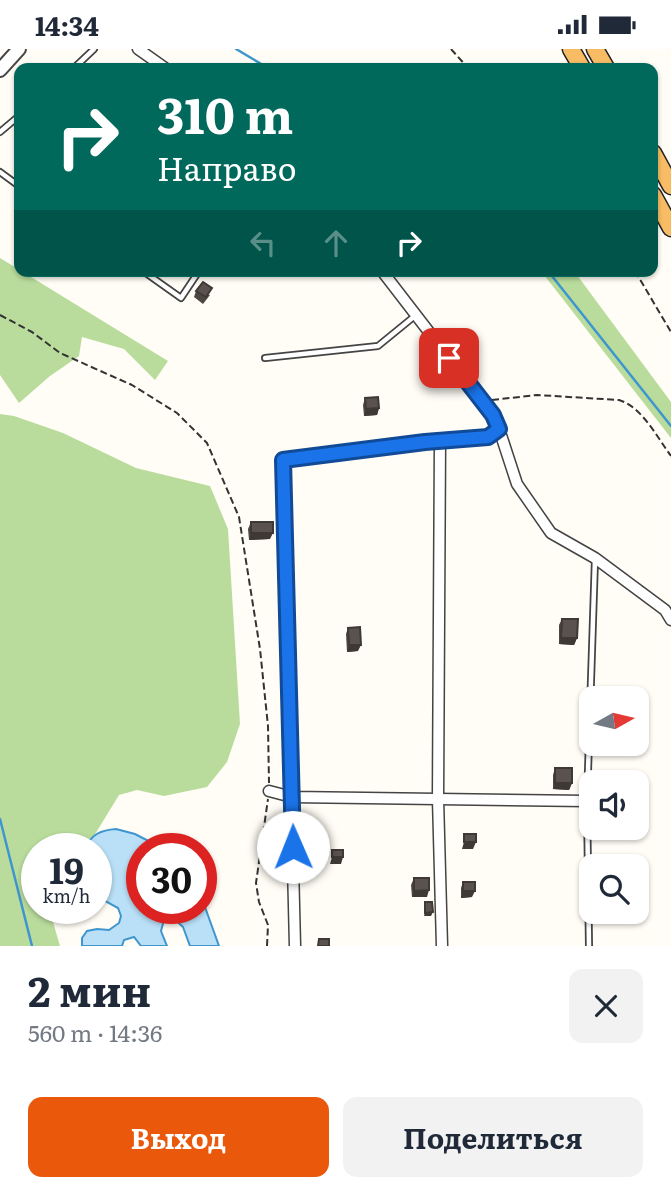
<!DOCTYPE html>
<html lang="ru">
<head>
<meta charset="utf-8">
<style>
  body { margin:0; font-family:Literata,serif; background:#f2f2f3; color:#1f2937; height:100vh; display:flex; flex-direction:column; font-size:26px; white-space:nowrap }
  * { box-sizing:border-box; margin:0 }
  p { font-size:23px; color:#747a83 }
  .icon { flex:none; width:38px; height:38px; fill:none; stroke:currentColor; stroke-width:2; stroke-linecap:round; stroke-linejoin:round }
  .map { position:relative; height:897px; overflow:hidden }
  .drawer { display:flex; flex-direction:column; background:#fff; flex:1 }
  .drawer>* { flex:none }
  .hud { position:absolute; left:14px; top:14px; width:644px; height:214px; border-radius:14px; box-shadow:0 2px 5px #0004; background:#00695c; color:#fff; overflow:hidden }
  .needle { width:46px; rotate:82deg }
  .controls { position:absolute; left:579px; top:637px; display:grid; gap:14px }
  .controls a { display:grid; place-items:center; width:70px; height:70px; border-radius:14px; background:#fff; box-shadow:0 2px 5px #0004; font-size:35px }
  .speed { position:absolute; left:21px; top:784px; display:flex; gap:14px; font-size:35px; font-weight:700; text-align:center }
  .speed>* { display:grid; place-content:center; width:91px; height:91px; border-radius:50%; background:#fff; box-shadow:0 2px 5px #0004; line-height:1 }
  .speed small { font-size:18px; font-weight:400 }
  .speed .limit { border:10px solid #d22; background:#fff; color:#111 }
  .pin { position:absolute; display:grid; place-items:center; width:60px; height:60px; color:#fff; margin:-30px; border-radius:14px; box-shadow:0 4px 10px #0006 }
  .me { position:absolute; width:77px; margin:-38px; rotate:359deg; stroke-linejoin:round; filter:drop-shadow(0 0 5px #0008) }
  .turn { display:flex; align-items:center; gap:24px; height:147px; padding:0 28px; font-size:32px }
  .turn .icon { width:91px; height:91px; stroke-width:2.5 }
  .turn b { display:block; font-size:49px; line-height:60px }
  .lanes { display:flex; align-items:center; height:66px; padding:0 28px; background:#0003; justify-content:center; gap:35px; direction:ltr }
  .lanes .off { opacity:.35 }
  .round { display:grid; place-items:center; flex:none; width:74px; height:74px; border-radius:14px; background:#f2f2f3 }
  .head { display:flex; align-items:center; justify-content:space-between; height:119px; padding:0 28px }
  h1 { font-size:42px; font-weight:700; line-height:52px }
  .action { display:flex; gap:14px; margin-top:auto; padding:14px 28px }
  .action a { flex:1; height:80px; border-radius:14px; background:#ea580c; color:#fff; font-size:28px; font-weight:700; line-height:80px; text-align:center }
  .action a+a { background:#f2f2f3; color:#1f2937 }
  .status { display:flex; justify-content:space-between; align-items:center; height:49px; padding:0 35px; background:#fff; direction:ltr }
  .status svg { height:19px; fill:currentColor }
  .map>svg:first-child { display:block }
</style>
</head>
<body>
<div class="status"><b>14:34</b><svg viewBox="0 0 49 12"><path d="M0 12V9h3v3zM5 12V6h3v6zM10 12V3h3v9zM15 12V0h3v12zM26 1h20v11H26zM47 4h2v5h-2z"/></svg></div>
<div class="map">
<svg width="671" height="897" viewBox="0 0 671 897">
  <rect width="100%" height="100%" fill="#fffdf5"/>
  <g fill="#b9dc9c">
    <polygon points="0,209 168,312 155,331 124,300 82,288 79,307 50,327 19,354 0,326"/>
    <polygon points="541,222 574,222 671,353 671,389"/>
    <polygon points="0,365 14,367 63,384 136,419 210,437 228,480 240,675 227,713 207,738 164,747 137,741 119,746 86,800 33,798 29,813 37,836 37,859 49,859 60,897 0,897"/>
  </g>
  <path fill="#b9e0f7" stroke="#3f96cf" stroke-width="2" d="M116 780 135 785 164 800H142V859H201V836L205 858 219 897H190L183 878 172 868 164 871 161 882 167 897H141L134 888 124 891 122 897H82V889L87 882 97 880 109 881 119 874 121 867 118 859 105 852 96 843V800H86C90 785 102 781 116 780Z"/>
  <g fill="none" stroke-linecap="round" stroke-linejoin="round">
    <g stroke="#3f96cf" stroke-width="2.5">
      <polyline points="236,0 268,19"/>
      <polyline points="548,222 671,377"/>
      <polyline points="0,770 32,897"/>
    </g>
    <defs>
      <g id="service">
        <polyline points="74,19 94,0"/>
        <polyline points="0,83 19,67"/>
        <polyline points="0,123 19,137"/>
        <polyline points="143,222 181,249 199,222"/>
        <polyline points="265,309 378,297 416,266"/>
        <polyline points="589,897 587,752 595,510"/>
      </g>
      <g id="minor">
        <polyline points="138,0 165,19"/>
        <polyline points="382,222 493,366 499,380 488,388 440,391 438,750 442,897"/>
        <polyline points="499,380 517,435 551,484 595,509 665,561 671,571"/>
        <polyline points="269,742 292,748 587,752"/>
        <polyline points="295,897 283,410 440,391"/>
      </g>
      <polyline id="tertiary" points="0,21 19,0"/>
      <g id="trunk">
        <polyline points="571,0 582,19"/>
        <polyline points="595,0 606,19"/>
        <polyline points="653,104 671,137"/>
        <polyline points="653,146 671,179"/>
      </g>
    </defs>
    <use href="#service" stroke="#444" stroke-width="8"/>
    <use href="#minor" stroke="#444" stroke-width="13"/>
    <use href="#tertiary" stroke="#444" stroke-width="16"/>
    <use href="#trunk" stroke="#222" stroke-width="19"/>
    <g stroke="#333" stroke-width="2" stroke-dasharray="7 3.5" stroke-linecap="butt">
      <polyline points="451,0 468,19"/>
      <polyline points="635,222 671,283"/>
      <polyline points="0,266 32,283 60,304 132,336 177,364 207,394 239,468 260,600 268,677 269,734"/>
      <path d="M492 351 537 346 619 351C642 358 657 388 671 407"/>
      <polyline points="267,897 268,876 259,853 256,834 268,750"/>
    </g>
    <use href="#service" stroke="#fff" stroke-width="4.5"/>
    <use href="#minor" stroke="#fff" stroke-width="10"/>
    <use href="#tertiary" stroke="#fff" stroke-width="12"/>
    <use href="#trunk" stroke="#f7bc64" stroke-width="16"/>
  </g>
  <g fill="#4d4742">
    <polygon points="196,242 210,246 203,255 194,248"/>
    <polygon points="365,349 379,359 377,366 364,367 363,356"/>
    <polygon points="251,473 270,490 249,491 248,480"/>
    <polygon points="562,570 577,589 574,596 559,595 559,576"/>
    <polygon points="348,579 358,602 347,603 346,585"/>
    <polygon points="555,719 572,734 569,741 553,740 553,726"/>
    <polygon points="414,829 427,848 412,848 411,836"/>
    <polygon points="463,833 472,848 461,849 461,839"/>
  </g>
  <g fill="#3f3936">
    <polygon points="379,359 377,366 364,367 366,360"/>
    <polygon points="251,484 273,484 270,490 249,491"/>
    <polygon points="561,589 577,589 574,596 559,595"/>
    <polygon points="349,596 361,596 358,602 347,603"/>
    <polygon points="555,734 572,734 569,741 553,740"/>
    <polygon points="464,793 476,793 473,800 462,800"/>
    <polygon points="332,808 343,808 341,815 330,815"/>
    <polygon points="429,841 427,848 412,848 414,842"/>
    <polygon points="463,842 475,842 472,848 461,849"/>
    <polygon points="433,863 431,867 424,867 425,864"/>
  </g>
  <g fill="#5a524d" stroke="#3f3936" stroke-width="2">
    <polygon points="203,233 212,239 206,248 196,242"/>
    <polygon points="378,348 379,359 366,360 365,349"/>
    <rect x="251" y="473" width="22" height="11"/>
    <polygon points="562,570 578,570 577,589 561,589"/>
    <polygon points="360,578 361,596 349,596 348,579"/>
    <rect x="555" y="719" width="17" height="15"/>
    <rect x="464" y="785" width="12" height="8"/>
    <rect x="332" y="801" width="11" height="7"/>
    <polygon points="414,829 429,829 429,841 414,842"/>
    <rect x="463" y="833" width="12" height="9"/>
    <polygon points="425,853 432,853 433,863 425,864"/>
    <polygon points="319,890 329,890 329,897 318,897"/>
  </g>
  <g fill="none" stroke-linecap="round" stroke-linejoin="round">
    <defs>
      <polyline id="route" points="293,798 283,411 425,393 488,388 499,380 493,366 449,309"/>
    </defs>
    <use href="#route" stroke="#114b97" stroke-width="18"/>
    <use href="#route" stroke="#1a73e8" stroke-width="12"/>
  </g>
</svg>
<div class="controls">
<a><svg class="needle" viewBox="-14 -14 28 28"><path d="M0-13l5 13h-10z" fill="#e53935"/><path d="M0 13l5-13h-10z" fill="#747a83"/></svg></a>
<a><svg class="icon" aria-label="sound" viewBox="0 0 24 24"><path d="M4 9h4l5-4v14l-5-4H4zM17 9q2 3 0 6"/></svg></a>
<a><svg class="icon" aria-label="search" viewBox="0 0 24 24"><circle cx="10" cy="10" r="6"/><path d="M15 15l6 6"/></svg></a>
</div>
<div class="speed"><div>19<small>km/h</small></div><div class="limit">30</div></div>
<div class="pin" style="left:449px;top:309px;background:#d93025"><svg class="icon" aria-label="arrive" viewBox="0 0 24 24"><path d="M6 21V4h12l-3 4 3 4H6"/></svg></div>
<svg class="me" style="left:293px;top:798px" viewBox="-20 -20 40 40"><circle r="19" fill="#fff"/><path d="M0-13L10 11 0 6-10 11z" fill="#1a73e8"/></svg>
<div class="hud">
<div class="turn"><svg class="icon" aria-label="right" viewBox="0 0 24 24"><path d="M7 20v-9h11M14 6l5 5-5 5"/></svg><div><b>310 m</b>Направо</div></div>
<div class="lanes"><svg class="icon off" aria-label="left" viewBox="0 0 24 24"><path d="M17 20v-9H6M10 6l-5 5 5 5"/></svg><svg class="icon off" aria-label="ahead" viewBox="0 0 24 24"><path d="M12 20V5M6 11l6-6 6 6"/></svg><svg class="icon" aria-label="right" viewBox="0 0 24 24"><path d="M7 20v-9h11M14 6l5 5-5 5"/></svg></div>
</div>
</div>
<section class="drawer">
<div class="head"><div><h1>2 мин</h1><p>560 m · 14:36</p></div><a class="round"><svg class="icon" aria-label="close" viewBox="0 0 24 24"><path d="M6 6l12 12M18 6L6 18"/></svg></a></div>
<div class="action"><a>Выход</a><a>Поделиться</a></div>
</section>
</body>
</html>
